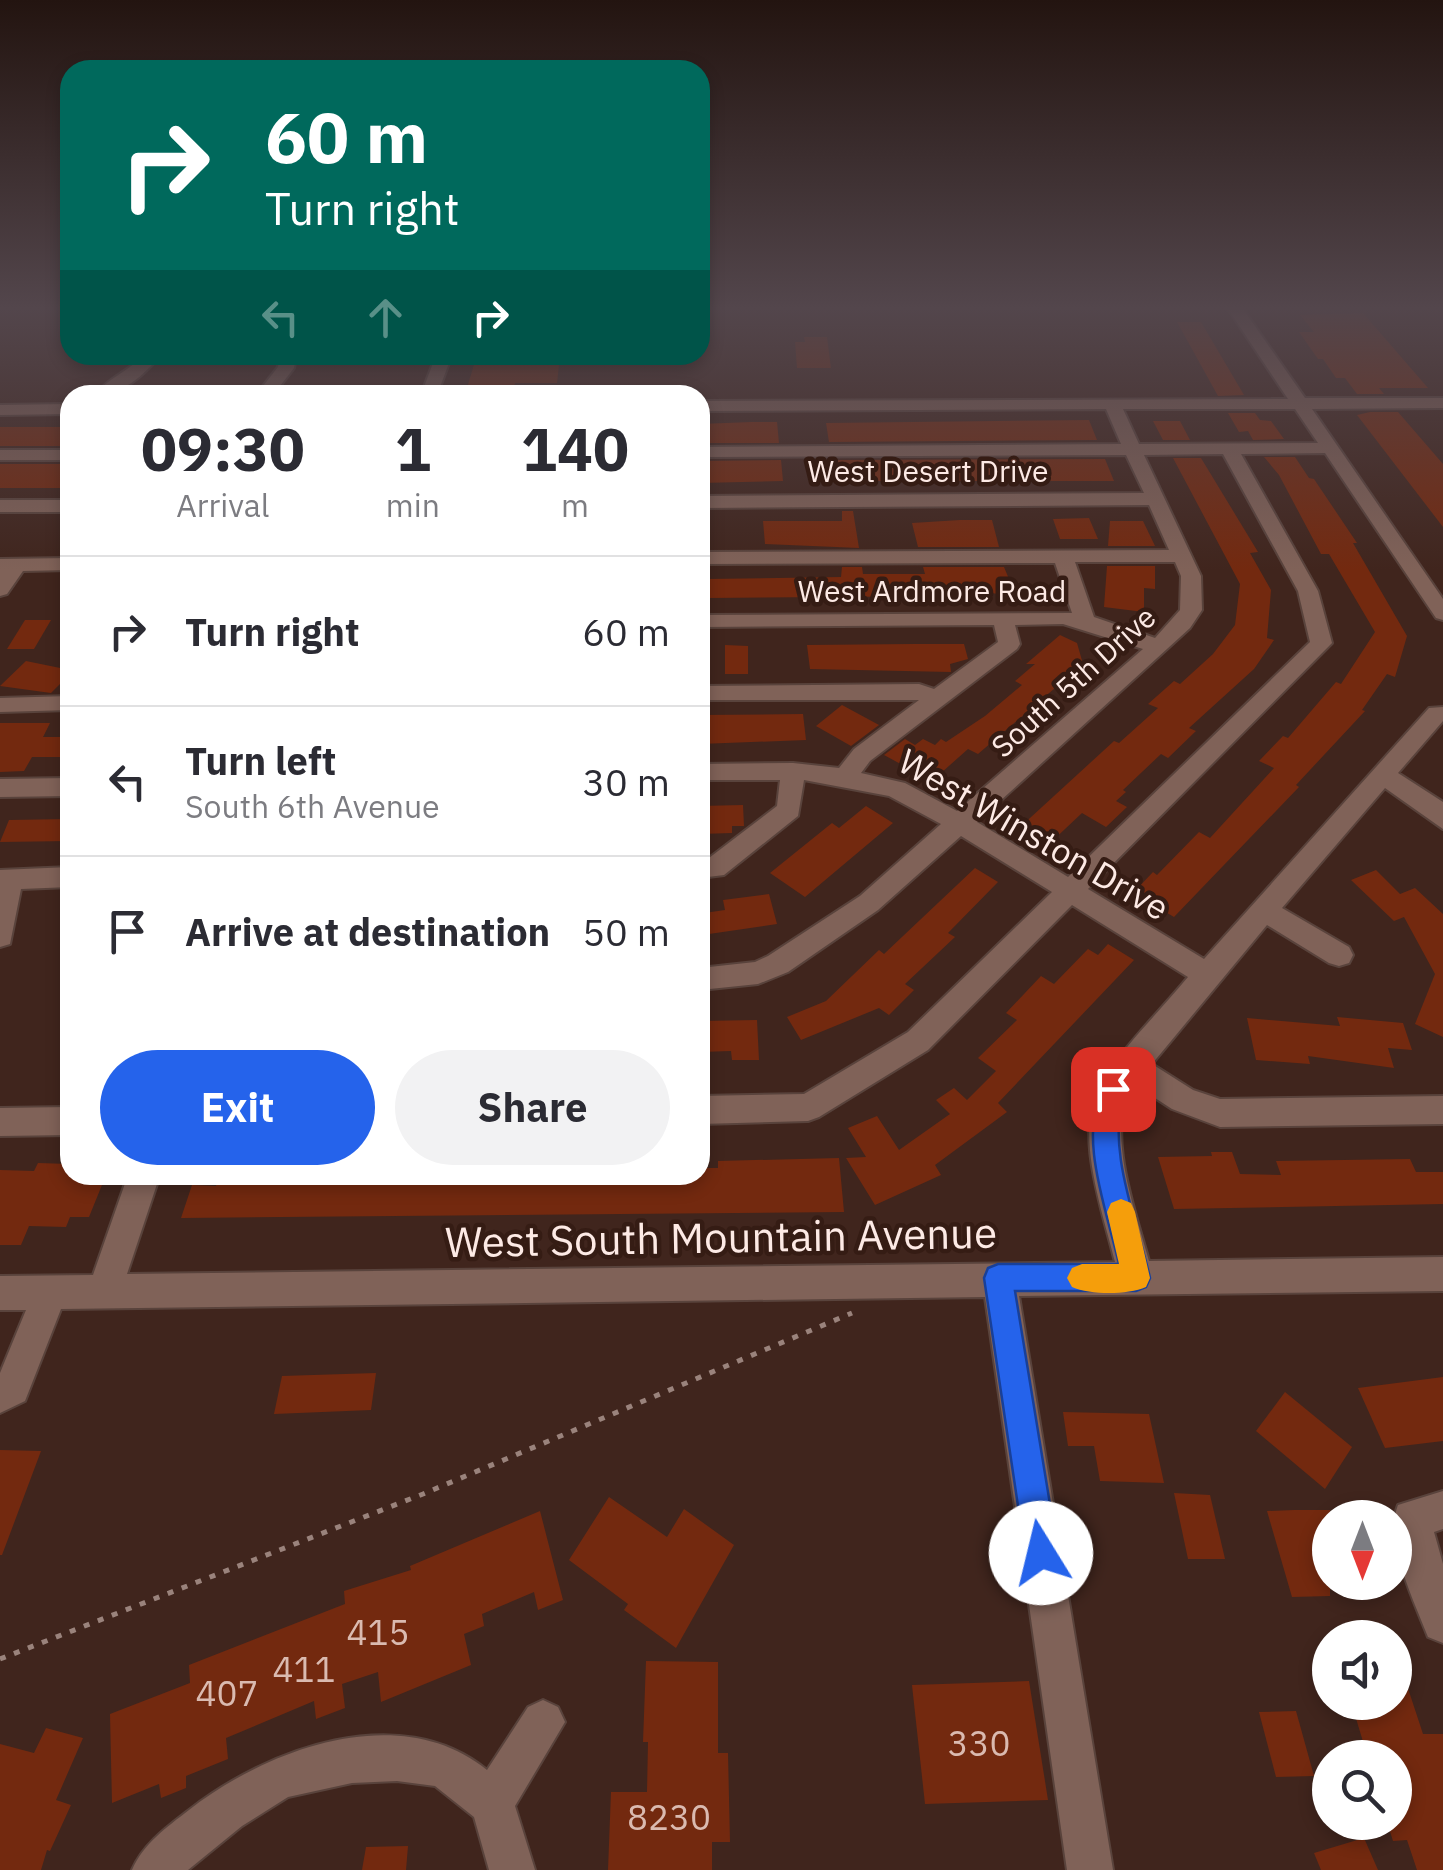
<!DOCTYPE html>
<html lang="en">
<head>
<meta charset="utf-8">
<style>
  body { margin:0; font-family:"IBM Plex Sans",sans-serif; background:#f2f2f3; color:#2b2b33; height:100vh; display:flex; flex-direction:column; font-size:38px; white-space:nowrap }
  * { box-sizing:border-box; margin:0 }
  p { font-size:32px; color:#7c7c81 }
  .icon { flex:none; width:55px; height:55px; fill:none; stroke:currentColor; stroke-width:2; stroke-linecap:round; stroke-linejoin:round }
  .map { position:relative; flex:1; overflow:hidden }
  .details { position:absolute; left:60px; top:385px; width:650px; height:800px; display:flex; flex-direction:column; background:#fff; border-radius:30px; box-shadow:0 5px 15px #0003 }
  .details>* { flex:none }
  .guide { position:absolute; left:60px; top:60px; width:650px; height:305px; border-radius:30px; box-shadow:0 5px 15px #0003; background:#00695c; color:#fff; overflow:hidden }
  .needle { width:65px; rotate:180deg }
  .fabs { position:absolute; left:1312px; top:1500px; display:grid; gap:20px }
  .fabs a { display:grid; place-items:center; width:100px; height:100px; border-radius:50%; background:#fff; box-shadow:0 5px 15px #0003; font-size:50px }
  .pin { position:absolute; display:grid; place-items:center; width:85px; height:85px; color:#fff; margin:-42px; border-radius:20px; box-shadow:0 5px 15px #0006 }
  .me { position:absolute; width:110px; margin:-55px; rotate:351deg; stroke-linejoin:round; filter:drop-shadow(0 0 8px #0008) }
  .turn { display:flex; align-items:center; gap:35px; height:210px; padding:0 40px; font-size:45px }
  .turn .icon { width:130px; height:130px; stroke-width:2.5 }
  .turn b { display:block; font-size:70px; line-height:85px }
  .lanes { display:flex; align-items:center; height:95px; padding:0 40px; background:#0003; justify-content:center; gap:50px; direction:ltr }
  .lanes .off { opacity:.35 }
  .eta { display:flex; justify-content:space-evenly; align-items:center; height:170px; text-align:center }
  .eta b { font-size:60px; font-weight:700; line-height:70px }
  .action { display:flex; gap:20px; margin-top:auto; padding:20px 40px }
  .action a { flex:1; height:115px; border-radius:60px; background:#2563eb; color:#fff; font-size:40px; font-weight:700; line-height:115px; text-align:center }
  .action a+a { background:#f2f2f3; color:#2b2b33 }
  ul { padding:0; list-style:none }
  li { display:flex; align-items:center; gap:30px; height:150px; padding:0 40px; border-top:2px solid #e1e1e2 }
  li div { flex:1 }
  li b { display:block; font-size:38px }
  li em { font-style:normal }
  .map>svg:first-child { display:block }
</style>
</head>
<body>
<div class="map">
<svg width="1443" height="1870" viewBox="0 0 1443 1870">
  <rect width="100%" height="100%" fill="#40251d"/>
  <g fill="#73290f">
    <polygon points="1363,313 1428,388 1379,388 1384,394 1357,394 1345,378 1336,378 1323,359 1318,359 1299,332 1314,332 1300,315"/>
    <polygon points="1177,322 1201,322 1244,395 1218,396"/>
    <polygon points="804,337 827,337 831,368 797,368 795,342 805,342"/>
    <polygon points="477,355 509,355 505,365 559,365 557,383 515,383 513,391 466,391"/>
    <polygon points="1370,412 1398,412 1443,464 1443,527 1357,415"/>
    <polygon points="1228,413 1255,413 1260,420 1271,421 1284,439 1253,440 1248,431 1239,432"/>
    <polygon points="1089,420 1097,440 829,442 826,423"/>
    <polygon points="1153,421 1180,421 1190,440 1163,440"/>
    <polygon points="751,422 777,422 779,443 700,443 700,424"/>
    <rect x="0" y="427" width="70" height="19"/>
    <polygon points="1264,457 1295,457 1309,478 1314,479 1357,543 1353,543 1407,636 1395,677 1387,674 1362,710 1365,711 1296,785 1299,787 1174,917 1133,893 1153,872 1157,875 1199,832 1210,838 1274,768 1259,761 1283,736 1288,738 1336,682 1341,684 1375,632 1329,554 1321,554 1279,475"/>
    <polygon points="1173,458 1201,458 1258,552 1250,553 1271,590 1267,638 1274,640 1254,669 1189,728 1196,731 1168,758 1161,754 1123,790 1126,792 1116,801 1127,807 1106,827 1082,813 1047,846 1018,829 1114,741 1119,743 1158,708 1148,704 1174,681 1180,684 1213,654 1235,625 1240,584"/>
    <polygon points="1105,459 1114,481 835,481 831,460"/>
    <polygon points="781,460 783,481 700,483 700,461"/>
    <rect x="0" y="464" width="70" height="24"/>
    <polygon points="842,511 853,511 859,548 765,544 763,521 842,521"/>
    <polygon points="1089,518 1098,539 1060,539 1053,519"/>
    <polygon points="960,520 992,520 999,547 918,547 912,523"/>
    <polygon points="1110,521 1143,521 1155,546 1108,546"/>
    <polygon points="1107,566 1155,566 1155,589 1144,588 1144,612 1104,607"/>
    <polygon points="842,567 862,567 863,574 925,574 923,567 1004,567 1016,596 965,590 962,596 707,598 707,579 841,577"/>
    <polygon points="25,620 51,620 34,649 7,649"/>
    <polygon points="1060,635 1077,643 1083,664 978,754 968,749 932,781 884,755 905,739 915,745 923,739 935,745 941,739 946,742 985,716 1022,685 1015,681 1035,664 1026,664"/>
    <polygon points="913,644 964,644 968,659 950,664 951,672 810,669 807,645"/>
    <polygon points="725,645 748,646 748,674 725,674"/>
    <polygon points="26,661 70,670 70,674 51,693 0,686"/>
    <polygon points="842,705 879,725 851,746 816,726"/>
    <polygon points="803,714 806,740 700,744 700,715"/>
    <polygon points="0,723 50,723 43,737 70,737 70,757 32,757 24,771 0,772"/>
    <polygon points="743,805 744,826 732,826 732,833 700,834 700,806"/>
    <polygon points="866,806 893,823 805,897 770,873 832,823 839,828"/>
    <polygon points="70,819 70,841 0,842 9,820"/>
    <polygon points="975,868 998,882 948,933 955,937 905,984 914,990 889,1015 879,1008 801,1040 787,1017 826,1001 879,950 884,954"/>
    <polygon points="1376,870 1400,894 1415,888 1443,914 1443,1037 1415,1024 1435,974 1404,917 1394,921 1351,880"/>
    <polygon points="769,894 777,924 709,934 704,913 725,910 723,900"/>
    <polygon points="1108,944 1134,960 998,1103 1007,1112 935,1165 941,1175 875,1205 846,1158 866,1157 848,1128 877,1116 899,1150 950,1114 936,1100 954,1088 967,1100 996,1071 978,1058 1017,1020 1006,1013 1041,976 1054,984 1088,949 1098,955"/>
    <polygon points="1337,1017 1403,1023 1412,1050 1388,1048 1394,1068 1308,1056 1310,1064 1256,1060 1247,1018 1340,1026"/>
    <polygon points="757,1020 759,1060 732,1060 731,1051 700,1052 700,1021"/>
    <polygon points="1211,1152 1232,1152 1240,1174 1281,1175 1276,1161 1410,1159 1416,1172 1443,1172 1443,1204 1174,1209 1158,1157 1212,1156"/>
    <polygon points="839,1158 844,1212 181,1218 192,1185 216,1186 219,1175 400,1175 398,1183 542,1182 543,1175 590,1175 590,1181 689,1182 689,1175 700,1175 700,1168 718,1168 718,1161"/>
    <polygon points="38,1163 70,1164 70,1175 106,1175 89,1217 70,1217 66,1227 29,1226 21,1245 0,1245 0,1170 34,1171"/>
    <polygon points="376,1373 371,1410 274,1414 282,1376"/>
    <polygon points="1443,1377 1443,1441 1385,1448 1358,1388"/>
    <polygon points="1285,1392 1352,1447 1325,1489 1256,1431"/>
    <polygon points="1063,1412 1149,1414 1164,1483 1100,1481 1094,1446 1068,1446"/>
    <polygon points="0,1450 41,1451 2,1555 0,1555"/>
    <polygon points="1174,1493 1210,1495 1225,1559 1188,1559"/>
    <polygon points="609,1497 667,1537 684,1509 734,1545 676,1648 624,1610 628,1604 569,1560"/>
    <polygon points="1294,1510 1330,1510 1330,1596 1292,1597 1267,1511"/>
    <polygon points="540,1511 563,1600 538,1610 534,1592 482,1614 484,1626 464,1634 471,1665 381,1702 378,1672 342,1684 345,1708 316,1719 314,1701 226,1738 228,1759 186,1776 186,1788 161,1798 159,1784 112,1803 110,1714 190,1683 189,1665 345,1604 344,1591 411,1570 410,1566"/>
    <polygon points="646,1661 718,1662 718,1753 728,1753 730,1842 712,1842 712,1870 608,1870 611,1792 647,1792 648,1742 643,1742"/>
    <polygon points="1399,1661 1423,1734 1443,1734 1443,1870 1417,1870 1407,1840 1393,1841 1387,1822 1395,1822 1395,1758 1368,1758 1351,1702 1395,1702 1395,1662"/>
    <polygon points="1029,1681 1048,1800 925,1804 912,1685"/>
    <polygon points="1296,1711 1314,1776 1276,1777 1259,1712"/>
    <polygon points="46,1728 83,1738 56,1800 71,1805 50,1851 47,1850 41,1870 0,1870 0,1744 34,1753"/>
    <polygon points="1364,1838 1378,1870 1321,1870 1314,1853"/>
    <polygon points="408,1846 406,1870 362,1870 366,1847"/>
  </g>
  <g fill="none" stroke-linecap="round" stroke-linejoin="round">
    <defs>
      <g id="minor">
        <path d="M1228 309H1243L1305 398H1443V408L1312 409 1443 599V620L1436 618 1325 453 1241 454 1318 591 1332 643 1088 889 1204 959 1429 708 1443 707V721L1398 773 1443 802V829L1385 788 1282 908 1349 947 1353 955 1349 963 1339 966 1329 963 1267 925 1152 1064 1193 1090 1220 1099 1443 1096V1124L1220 1127 1172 1109 1135 1085C1102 1125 1137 1216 1149 1261L1443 1257V1291L1019 1296 1113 1870H1067L985 1297 61 1309 25 1401 0 1413V1373L26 1310H0V1276L93 1275 128 1175H160L127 1274 1115 1262C1103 1212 1071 1126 1103 1079 1127 1043 1160 1011 1188 977L1072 905 928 1050 819 1117 808 1121 700 1124V1096L804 1094 908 1032 1052 892 961 836 878 910 788 972 758 984 700 990V968L755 962 768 956 860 896 941 824 889 796 804 780 798 816 724 875 700 878V858H709L777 806 780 780H700V764L793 763 839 768 854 749 919 700H700V686L919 684 934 689 998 642 994 625 700 627V615L1072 613 1055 563 700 564V552L1169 550 1149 505 700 508V496L1144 493 1126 455 700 457V447L1121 444 1106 409 700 411V401L1288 399ZM1123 409H1295L1318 443 1139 444ZM1223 454 1298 591 1310 642 1068 877 977 822 1190 628 1202 610 1201 576 1144 455ZM1075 562H1175L1181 576 1180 610 1155 638 1094 617ZM1063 624 1143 649 957 811 905 783 861 773 870 761 1017 649 1020 644 1015 625Z"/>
        <path d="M144 355H161C143 376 122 395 95 395 108 378 129 371 144 355Z"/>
        <polygon points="280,355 296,355 294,368 273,395 256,395 278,367"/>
        <polygon points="436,355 452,355 437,395 421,395"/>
        <polygon points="70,404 70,414 0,415 0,405"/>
        <rect x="0" y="450" width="70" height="10"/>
        <rect x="0" y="500" width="70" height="12"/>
        <polygon points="70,558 70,570 23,571 7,594 0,596 0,559"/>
        <polygon points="70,696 70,710 0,712 0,698"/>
        <polygon points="70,778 70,796 0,797 0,779"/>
        <polygon points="70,867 70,887 21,889 10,944 0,947 0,870"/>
        <polygon points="70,1107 70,1135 0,1136 0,1108"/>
        <path d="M1443 1491V1529L1434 1532 1443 1564V1643L1428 1637C1414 1601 1384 1540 1398 1505Z"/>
        <path d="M543 1700 558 1707 565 1722 515 1806 535 1870H489L474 1817 435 1786 397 1781 352 1783 288 1797 242 1826 188 1870H132C143 1844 167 1827 189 1810 267 1749 400 1699 487 1770L528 1707Z"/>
      </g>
    </defs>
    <use href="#minor" stroke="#59433c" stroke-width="4"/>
    <polyline stroke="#9a837c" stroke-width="5" stroke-dasharray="6 9" stroke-linecap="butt" points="0,1659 423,1494 852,1313"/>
    <use href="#minor" fill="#806258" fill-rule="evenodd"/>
  </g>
  <linearGradient id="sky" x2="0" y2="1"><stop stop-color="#231410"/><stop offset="0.54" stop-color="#53464c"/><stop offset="1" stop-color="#53464c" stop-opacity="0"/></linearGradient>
  <rect width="1443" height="570" fill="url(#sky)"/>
  <path fill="#2563eb" stroke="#184099" stroke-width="2.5" d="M1113 1078 1122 1082 1125 1089C1105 1147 1137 1220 1150 1278L1146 1287 1136 1291H1015L1058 1553 1053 1565 1041 1569 1030 1565 1025 1553 984 1278 988 1268 998 1264H1119C1106 1207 1077 1137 1104 1082Z"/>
  <path fill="#f59e0b" d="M1121 1199 1131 1203 1135 1212 1150 1278 1146 1287C1127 1295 1091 1295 1072 1287L1067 1278 1072 1268 1082 1264H1119L1107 1212 1111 1203Z"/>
  <g text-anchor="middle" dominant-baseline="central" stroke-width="9" stroke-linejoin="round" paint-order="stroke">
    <g font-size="30" fill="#fdeae5" stroke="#351c14">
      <text x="928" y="470">West Desert Drive</text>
      <text x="932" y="590">West Ardmore Road</text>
      <text transform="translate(1073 681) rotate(-42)">South 5th Drive</text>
    </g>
    <g font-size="35" fill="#fdeae5" stroke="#351c14">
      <text transform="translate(1034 834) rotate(30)">West Winston Drive</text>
    </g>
    <g font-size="35" fill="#dabab0">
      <text x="378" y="1632">415</text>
      <text x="304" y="1669">411</text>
      <text x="227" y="1693">407</text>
      <text x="979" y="1743">330</text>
      <text x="669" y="1817">8230</text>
    </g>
    <g font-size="42" fill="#fdeae5" stroke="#351c14">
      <text transform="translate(721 1237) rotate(-1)">West South Mountain Avenue</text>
    </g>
  </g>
</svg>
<div class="fabs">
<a><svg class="needle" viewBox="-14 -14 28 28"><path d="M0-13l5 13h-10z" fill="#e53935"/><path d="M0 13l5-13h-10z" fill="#7c7c81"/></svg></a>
<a><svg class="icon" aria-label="sound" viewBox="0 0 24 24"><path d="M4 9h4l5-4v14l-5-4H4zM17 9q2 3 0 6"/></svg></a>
<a><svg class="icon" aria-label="search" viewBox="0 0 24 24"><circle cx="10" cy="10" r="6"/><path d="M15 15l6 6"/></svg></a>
</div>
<div class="pin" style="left:1113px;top:1089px;background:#d93025"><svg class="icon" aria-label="arrive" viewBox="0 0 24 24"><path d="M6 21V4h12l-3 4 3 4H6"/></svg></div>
<svg class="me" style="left:1041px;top:1553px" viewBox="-20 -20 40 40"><circle r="19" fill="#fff"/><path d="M0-13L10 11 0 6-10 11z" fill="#2563eb"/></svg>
<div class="guide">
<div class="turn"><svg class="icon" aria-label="right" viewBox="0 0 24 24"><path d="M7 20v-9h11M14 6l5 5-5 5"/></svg><div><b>60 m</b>Turn right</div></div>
<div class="lanes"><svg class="icon off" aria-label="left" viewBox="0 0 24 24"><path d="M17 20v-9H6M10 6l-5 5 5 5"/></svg><svg class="icon off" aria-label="ahead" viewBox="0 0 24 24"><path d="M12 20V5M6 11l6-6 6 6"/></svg><svg class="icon" aria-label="right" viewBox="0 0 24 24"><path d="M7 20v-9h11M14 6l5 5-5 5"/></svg></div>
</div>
<section class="details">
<div class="eta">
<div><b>09:30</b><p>Arrival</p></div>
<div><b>1</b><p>min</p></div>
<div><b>140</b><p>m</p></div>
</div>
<ul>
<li><svg class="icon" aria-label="right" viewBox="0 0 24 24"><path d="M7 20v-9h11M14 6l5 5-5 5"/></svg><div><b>Turn right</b></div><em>60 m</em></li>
<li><svg class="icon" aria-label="left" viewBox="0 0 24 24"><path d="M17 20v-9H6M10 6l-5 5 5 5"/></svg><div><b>Turn left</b><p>South 6th Avenue</p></div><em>30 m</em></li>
<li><svg class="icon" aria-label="arrive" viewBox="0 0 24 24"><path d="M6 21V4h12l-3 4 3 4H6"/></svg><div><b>Arrive at destination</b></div><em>50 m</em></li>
</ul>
<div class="action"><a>Exit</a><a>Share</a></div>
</section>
</div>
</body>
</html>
